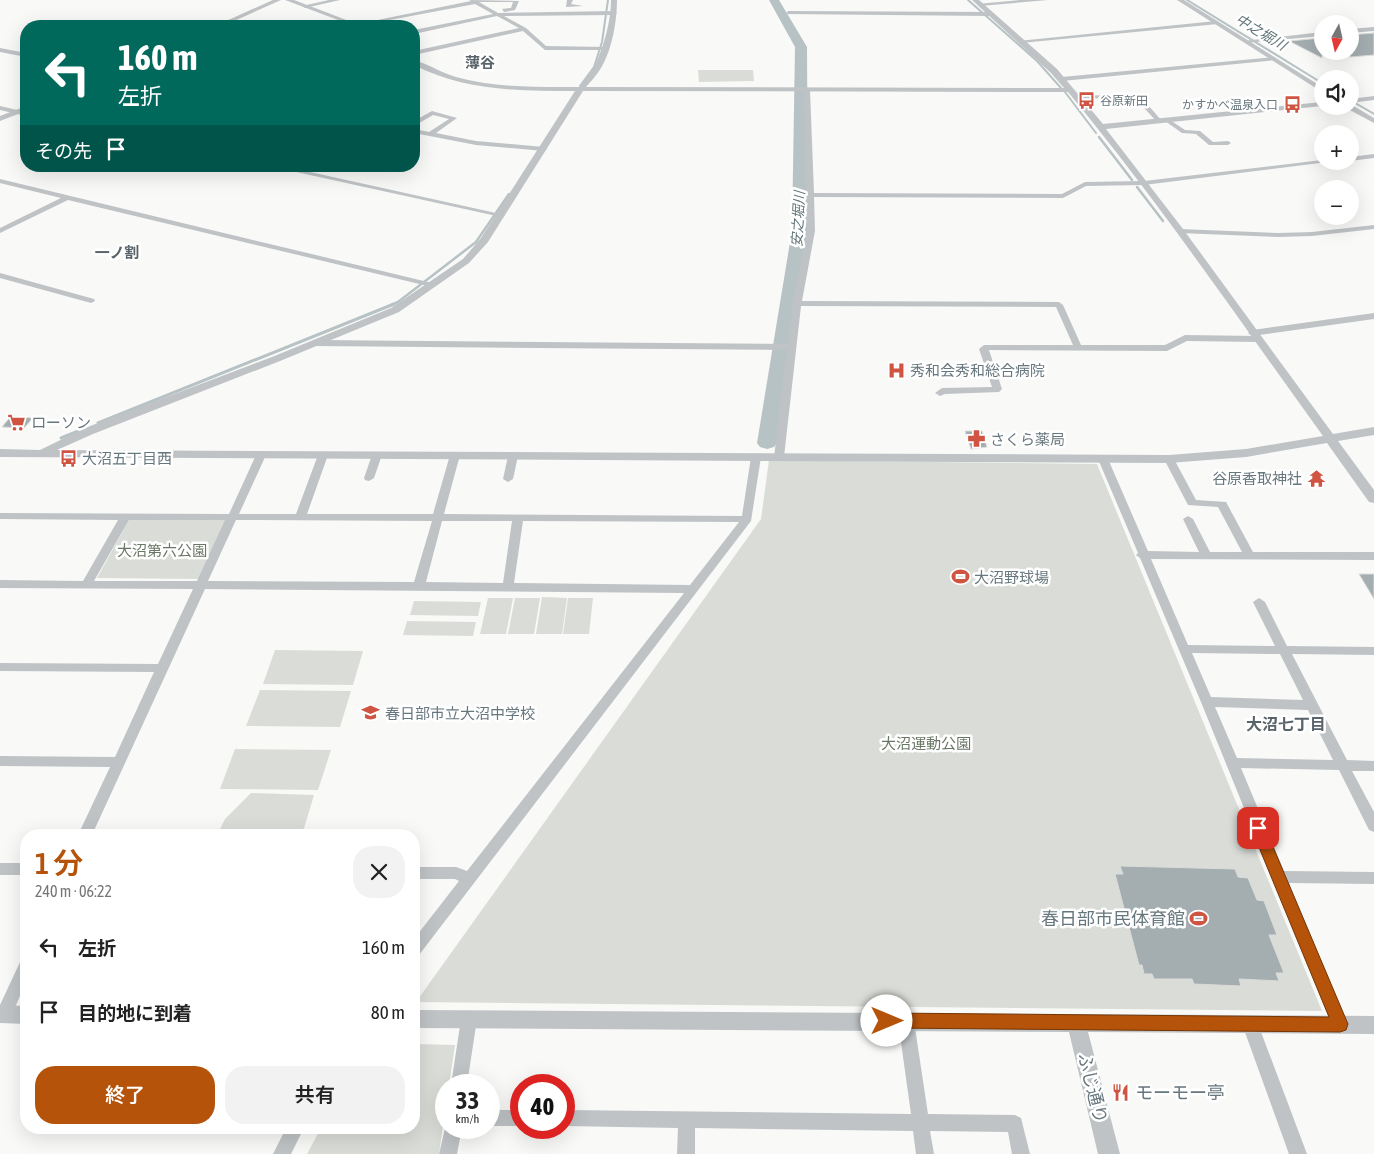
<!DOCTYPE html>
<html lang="ja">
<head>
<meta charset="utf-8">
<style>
  body { margin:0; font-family:"Asap Condensed","Noto Sans JP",sans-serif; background:#f2f2f2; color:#222; height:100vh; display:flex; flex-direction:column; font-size:19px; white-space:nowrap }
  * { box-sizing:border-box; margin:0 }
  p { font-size:16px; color:#767676 }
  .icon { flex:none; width:28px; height:28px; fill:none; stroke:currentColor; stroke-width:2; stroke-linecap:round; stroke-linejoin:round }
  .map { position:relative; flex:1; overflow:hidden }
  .side { position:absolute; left:20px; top:829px; width:400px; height:305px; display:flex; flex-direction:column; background:#fff; border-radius:20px; box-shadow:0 5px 20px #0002 }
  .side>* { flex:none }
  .banner { position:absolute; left:20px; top:20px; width:400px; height:152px; border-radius:20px; box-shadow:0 5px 20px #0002; background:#00695c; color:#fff; overflow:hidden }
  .needle { width:32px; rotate:188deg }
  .tools { position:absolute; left:1314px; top:15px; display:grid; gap:10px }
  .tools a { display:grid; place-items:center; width:45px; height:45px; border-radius:50%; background:#fff; box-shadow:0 5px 20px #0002; font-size:25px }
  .speed { position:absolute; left:435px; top:1074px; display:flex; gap:10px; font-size:25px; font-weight:700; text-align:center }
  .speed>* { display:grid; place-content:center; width:65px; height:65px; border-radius:50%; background:#fff; box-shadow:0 5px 20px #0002; line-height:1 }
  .speed small { font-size:12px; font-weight:400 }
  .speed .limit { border:8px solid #d22; background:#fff; color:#111 }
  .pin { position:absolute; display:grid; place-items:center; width:42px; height:42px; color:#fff; margin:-21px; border-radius:10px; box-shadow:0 2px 8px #0006 }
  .me { position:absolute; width:55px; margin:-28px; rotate:90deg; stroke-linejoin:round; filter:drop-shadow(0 0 4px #0008) }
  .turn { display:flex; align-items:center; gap:18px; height:105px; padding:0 15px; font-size:22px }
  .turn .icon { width:65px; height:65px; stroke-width:2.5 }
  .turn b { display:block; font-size:35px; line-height:42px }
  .then { display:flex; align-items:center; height:48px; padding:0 15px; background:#0003; gap:10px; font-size:19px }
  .round { display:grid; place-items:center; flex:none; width:52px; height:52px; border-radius:20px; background:#f2f2f2 }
  .summary { display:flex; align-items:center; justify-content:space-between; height:85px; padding:0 15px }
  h1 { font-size:30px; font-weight:600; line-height:38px; color:#b45309 }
  .action { display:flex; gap:10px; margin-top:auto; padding:10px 15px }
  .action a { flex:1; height:58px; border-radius:20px; background:#b45309; color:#fff; font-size:20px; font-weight:600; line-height:58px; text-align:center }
  .action a+a { background:#f2f2f2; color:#222 }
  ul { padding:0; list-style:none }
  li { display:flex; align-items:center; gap:15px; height:65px; padding:0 15px }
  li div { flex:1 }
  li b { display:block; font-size:19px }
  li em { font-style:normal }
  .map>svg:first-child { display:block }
</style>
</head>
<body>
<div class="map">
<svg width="1374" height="1154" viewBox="0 0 1374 1154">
  <rect width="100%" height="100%" fill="#f9f9f7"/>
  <g fill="#daddd7">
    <polygon points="698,70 753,70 754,81 699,82"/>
    <polygon points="769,460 1097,464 1322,1011 416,1002 761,519"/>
    <polygon points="129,520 227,520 199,579 97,578"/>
    <polygon points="542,597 567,598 562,634 536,634"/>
    <polygon points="488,598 513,598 506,634 480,634"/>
    <polygon points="515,598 540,598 534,634 508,634"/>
    <polygon points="568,598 593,598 589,634 563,634"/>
    <polygon points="414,601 481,602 478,616 410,615"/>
    <polygon points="407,621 476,622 473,636 403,635"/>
    <polygon points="275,650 276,650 363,651 353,685 263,684"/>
    <polygon points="260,690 351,691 340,727 246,726"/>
    <polygon points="235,749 331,750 318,790 220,789"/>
    <polygon points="251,793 314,795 302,835 217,835 225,819"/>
    <polygon points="414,1044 455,1045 449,1085 446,1085 446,1104 439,1154 307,1154 321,1128 414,1128"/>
  </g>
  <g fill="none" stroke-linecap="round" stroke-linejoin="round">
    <g stroke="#b7c2c5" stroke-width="2">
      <polyline points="968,0 1037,61 1061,88"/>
      <polyline points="1187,0 1322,83"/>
      <polyline points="580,86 594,67 602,42 608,0"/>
      <polyline points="1065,92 1096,133"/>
      <polyline points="1350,100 1374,114"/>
    </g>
    <g stroke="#b7c2c5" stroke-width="2.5">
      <polyline points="1099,137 1132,180"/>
      <polyline points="1137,187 1163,221"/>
      <polyline points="391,305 398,302 476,242 509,194"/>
    </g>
    <g stroke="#b7c2c5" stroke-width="3">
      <polyline points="98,423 394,304"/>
      <polyline points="61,438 86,428"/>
    </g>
    <polygon fill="#b7c2c5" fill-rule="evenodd" points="769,0 779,0 807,47 808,230 777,443 774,447 767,449 760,447 757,443 792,230 795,47"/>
  </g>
  <g fill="#a4aeb1" stroke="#dbdbd9">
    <polygon points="1374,33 1374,55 1350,57 1350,35"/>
    <polygon points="1322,38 1322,58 1289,41"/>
    <polygon points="11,416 33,418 24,428 2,427"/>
    <polygon points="965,431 982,431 987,447 971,449"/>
    <polygon points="1359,574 1374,574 1374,599"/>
    <polygon points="1120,866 1235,869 1238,877 1248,878 1257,900 1264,901 1277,935 1269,935 1284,973 1276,973 1279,981 1239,979 1241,986 1194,984 1192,979 1154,979 1152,974 1144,974 1142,965 1139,965 1115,874 1123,874"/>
  </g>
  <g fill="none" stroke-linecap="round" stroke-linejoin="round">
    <g fill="#bfc3c6" fill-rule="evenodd">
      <polygon points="329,0 340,0 305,8 302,6"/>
      <polygon points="469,0 519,1 515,10 504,12 502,9 511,8 513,2 479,2 498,13 614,11 617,13 614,15 504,16 526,28 546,46 607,47 605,50 545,50 523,31 414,55 414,51 519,28 497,16 414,34 414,30 493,14 475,4 358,26 353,25 471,1"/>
      <polygon points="567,0 573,0 571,4 583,6 566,7"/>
      <polygon points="1020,0 1048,0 980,6 977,4"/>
      <polygon points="788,11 989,12 992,14 989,16 786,14"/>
      <polygon points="1216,21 1218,24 1021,43 1018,41"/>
      <polygon points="1374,27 1374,31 1350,33 1350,29"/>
      <polygon points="1322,32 1322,36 1246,43 1243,41"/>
      <polygon points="0,48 26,53 26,57 0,52"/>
      <polygon points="1274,57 1276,60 1062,81 1059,79 1062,77"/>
      <polygon points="807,88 810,90 814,193 1062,194 1085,182 1144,181 1322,160 1336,161 1144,185 1086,186 1063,198 814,197 815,231 802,301 1059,302 1063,305 1081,345 1165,345 1185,335 1257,336 1261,339 1257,342 1187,341 1167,351 989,350 1002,389 999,392 945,394 940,396 935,393 942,388 992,387 979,349 984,345 1073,345 1056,307 801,306 784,457 779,460 774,457 787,350 316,346 312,343 316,340 788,344 793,303 807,231 804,90"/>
      <polygon points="1077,95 1140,96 1162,121 1157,122 1136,99 1075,98 1075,96"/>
      <polygon points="0,106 26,112 26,116 0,110"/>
      <polygon points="432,111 457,118 436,133 476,141 544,147 547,149 544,151 476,145 414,133 414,129 429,132 449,119 433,115 414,126 414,121"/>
      <polygon points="1167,118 1185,130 1200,131 1213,142 1228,141 1231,143 1228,145 1209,145 1196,134 1182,133 1165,121 1164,120"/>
      <polygon points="1374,154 1374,158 1350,161 1350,157"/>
      <polygon points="269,166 283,166 505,215 501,217"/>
      <polygon points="0,179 432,283 436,285 432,287 68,200 0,233 0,228 61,198 0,183"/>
      <polygon points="1374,225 1374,229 1312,236 1278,237 1180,233 1176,231 1180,229 1278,233 1312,232"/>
      <polygon points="0,273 94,299 95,301 91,303 0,278"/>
      <polygon points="1374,313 1374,319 1252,336 1248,333 1252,330"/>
      <path d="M261 452 266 455 239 514H296L318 455 323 452 328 455 307 514H433L450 455 455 452 460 455 444 514 742 516 751 457 756 454 761 457 751 521 419 955 414 957V939L459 881 455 879H414V867H456L467 871 684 593 205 589 92 835H78L110 767 0 766V756L115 757 154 672 0 671V663L158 664 193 589 0 588V580L83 581 118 520 0 519V513L229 514 256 455ZM129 520H225L197 581H94ZM236 520 432 521 414 582 208 581ZM442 521H512L503 583 426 582ZM523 521 739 522 690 585 514 583Z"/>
      <polygon points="377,452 382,455 374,478 369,481 365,480 364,478 372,455"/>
      <polygon points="513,453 518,456 513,479 508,482 503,479 508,456"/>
      <path d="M1103 456 1108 459 1148 551 1199 552 1183 519 1188 516 1193 519 1210 552H1242L1218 507 1188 505 1164 459 1169 456 1174 459 1196 500 1226 502 1253 552H1374V560L1151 559 1188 645 1275 646 1253 602 1259 598 1265 602 1287 646 1374 647V655L1292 654 1347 760 1374 761V771H1352L1374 812V832L1369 830 1339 770 1241 768 1284 871 1374 872V884L1289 883 1348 1025 1346 1030 1340 1033 1334 1030 1332 1025 1201 702 1140 558 1136 555 1138 553 1098 459ZM1192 653 1280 654 1303 700 1211 697ZM1215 707 1308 710 1333 760 1237 758Z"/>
      <rect x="0" y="863" width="26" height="12"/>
      <polygon points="26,958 26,982 10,1019 4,1022 0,1020 0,1005 21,960"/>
      <polygon points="469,1011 475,1014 477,1019 467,1085 451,1085 461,1019 463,1014"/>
      <polygon points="906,1013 912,1016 914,1021 928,1114 1015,1115 1021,1118 1030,1154 1012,1154 1008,1132 930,1131 934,1154 916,1154 913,1131 695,1128 695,1154 677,1154 678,1128 564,1126 564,1110 911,1114 898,1021 900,1016"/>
      <polygon points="1250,1016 1256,1019 1258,1024 1307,1154 1289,1154 1242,1024 1244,1019"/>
      <rect x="489" y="1110" width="32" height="16"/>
      <polygon points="446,1124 446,1128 462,1128 457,1154 439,1154"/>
      <polygon points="286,1128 304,1128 291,1154 273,1154"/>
    </g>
    <g fill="#bfc3c6" fill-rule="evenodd">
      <polygon points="273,0 281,0 223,26 215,26"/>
      <polygon points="285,0 294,0 362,26 354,26"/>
      <path d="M611 0H617C617 21 612 50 601 68 597 75 591 81 586 87L1064 88 1051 73 972 0H979L1057 69 1103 124 1322 102V106L1106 129 1183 229 1333 434 1374 427V435L1338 441 1374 490V503L1369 502 1327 443 1246 457 1169 463 0 457V449L40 450 85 428 272 357 391 308 463 259 481 238 575 91C520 91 464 91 414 65V60C428 64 442 73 456 77 496 88 538 87 579 87 584 80 592 73 595 65 604 46 611 21 611 0ZM583 91 1068 92C1159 202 1239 320 1323 436L1246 449 1169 455 57 450 93 434 280 361 399 312 469 263 488 242Z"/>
      <polygon points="1177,0 1184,0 1322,87 1322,92"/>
      <polygon points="1374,96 1374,100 1350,103 1350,99"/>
      <polygon points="1350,104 1374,118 1374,123 1346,108 1345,106 1350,106"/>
      <polygon points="26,106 26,111 0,121 0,116"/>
      <polygon points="0,1005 26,1006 26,1024 0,1023"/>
      <polygon points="414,1010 1374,1016 1374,1034 1088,1032 1120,1154 1098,1154 1069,1032 414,1028"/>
    </g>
  </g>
  <polygon fill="#b45309" stroke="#753606" points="1258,822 1263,824 1265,828 1348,1024 1346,1030 1340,1032 887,1028 881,1026 879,1021 881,1015 887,1013 1329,1017 1251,828 1253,824"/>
  <defs>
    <symbol id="bus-bare" viewBox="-9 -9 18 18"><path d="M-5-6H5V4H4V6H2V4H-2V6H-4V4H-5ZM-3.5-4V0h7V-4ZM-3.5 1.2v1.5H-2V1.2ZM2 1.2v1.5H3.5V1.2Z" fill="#cf5441" stroke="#fff" stroke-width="2.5" paint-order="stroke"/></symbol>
    <symbol id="hospital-bare" viewBox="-9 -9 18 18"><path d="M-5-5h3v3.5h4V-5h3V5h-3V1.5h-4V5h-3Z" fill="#cf5441" stroke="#fff" stroke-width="2.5" paint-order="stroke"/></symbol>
    <symbol id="supermarket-bare" viewBox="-9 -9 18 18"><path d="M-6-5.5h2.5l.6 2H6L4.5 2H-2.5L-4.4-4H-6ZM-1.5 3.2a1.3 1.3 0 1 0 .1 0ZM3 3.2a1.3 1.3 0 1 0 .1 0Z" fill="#cf5441" stroke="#fff" stroke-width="2.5" paint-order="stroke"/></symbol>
    <symbol id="pharmacy-bare" viewBox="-9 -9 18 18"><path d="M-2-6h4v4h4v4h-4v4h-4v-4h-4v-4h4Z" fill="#cf5441" stroke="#fff" stroke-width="2.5" paint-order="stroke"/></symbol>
    <symbol id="temple-bare" viewBox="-9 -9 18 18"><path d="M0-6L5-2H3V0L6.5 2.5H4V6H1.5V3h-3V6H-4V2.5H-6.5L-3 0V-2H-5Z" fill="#cf5441" stroke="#fff" stroke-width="2.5" paint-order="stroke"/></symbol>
    <symbol id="stadium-bare" viewBox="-9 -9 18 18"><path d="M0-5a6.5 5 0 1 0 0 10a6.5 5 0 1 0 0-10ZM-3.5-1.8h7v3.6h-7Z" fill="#cf5441" stroke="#fff" stroke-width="2.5" paint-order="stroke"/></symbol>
    <symbol id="school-bare" viewBox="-9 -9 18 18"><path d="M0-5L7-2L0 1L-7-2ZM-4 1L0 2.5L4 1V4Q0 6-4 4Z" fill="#cf5441" stroke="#fff" stroke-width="2.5" paint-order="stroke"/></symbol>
    <symbol id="restaurant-bare" viewBox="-9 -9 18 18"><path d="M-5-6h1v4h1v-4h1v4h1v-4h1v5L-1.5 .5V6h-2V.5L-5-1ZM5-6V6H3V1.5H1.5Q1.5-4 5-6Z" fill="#cf5441" stroke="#fff" stroke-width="2.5" paint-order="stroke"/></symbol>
  </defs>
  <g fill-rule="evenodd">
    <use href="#bus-bare" x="1074" y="88" width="25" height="25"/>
    <use href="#bus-bare" x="1280" y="92" width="25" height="25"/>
    <use href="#hospital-bare" x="884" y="358" width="25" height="25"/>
    <use href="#supermarket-bare" x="4" y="410" width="25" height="25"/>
    <use href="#pharmacy-bare" x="964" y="426" width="25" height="25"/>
    <use href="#bus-bare" x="56" y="446" width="25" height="25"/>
    <use href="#temple-bare" x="1304" y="466" width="25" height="25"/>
    <use href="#stadium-bare" x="948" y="564" width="25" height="25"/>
    <use href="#school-bare" x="358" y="700" width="25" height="25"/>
    <use href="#stadium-bare" x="1186" y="906" width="25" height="25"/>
    <use href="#restaurant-bare" x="1108" y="1080" width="25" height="25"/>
  </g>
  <g text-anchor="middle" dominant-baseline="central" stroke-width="5" stroke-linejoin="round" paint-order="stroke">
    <g font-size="12" fill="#67777e" stroke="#fff" text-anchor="start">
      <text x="1100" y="101">谷原新田</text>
      <text x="1278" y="105" text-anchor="end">かすかべ温泉入口</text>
    </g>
    <g font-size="14" font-style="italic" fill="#627578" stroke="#fff">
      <text transform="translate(1261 32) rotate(31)">中之堀川</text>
      <text transform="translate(798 219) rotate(-87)">安之堀川</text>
    </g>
    <g font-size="15" font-weight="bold" fill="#59646a" stroke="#fff">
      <text x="480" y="62">薄谷</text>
      <text x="117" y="252">一ノ割</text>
    </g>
    <g font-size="15" fill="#67777e" stroke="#fff" text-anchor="start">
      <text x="910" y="370">秀和会秀和総合病院</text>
      <text x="31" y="422">ローソン</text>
      <text x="990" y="439">さくら薬局</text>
      <text x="82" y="458">大沼五丁目西</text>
      <text x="1302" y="478" text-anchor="end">谷原香取神社</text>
      <text x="974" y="577">大沼野球場</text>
      <text x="385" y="713">春日部市立大沼中学校</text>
    </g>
    <g font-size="15" fill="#6a7766" stroke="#fff">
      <text x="162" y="550">大沼第六公園</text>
      <text x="926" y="743">大沼運動公園</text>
    </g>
    <g font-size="16" font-weight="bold" fill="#59646a" stroke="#fff">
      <text x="1286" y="724">大沼七丁目</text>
    </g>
    <g font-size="18" fill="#67777e" stroke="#fff" text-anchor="end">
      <text x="1185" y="918">春日部市民体育館</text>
      <text x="1135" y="1092" text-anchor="start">モーモー亭</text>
    </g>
    <g font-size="18" fill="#67777e" stroke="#fff">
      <text transform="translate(1093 1088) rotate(76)">ふじ通り</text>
    </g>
  </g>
</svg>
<div class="tools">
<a><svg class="needle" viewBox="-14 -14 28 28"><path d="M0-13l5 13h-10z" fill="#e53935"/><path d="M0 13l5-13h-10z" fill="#767676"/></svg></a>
<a><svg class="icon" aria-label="sound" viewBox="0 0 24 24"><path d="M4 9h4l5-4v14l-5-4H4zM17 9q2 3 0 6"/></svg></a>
<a>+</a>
<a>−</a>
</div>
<div class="speed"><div>33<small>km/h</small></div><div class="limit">40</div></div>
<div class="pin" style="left:1258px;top:828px;background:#d93025"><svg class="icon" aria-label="arrive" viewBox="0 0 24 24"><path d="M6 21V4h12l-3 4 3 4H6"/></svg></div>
<svg class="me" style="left:887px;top:1021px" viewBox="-20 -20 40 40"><circle r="19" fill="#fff"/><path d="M0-13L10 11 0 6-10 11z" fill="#b45309"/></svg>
<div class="banner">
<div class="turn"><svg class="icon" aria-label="left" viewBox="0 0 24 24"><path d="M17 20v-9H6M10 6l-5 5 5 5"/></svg><div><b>160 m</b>左折</div></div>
<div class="then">その先<svg class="icon" aria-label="arrive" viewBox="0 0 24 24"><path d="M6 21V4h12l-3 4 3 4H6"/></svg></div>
</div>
<section class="side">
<div class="summary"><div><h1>1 分</h1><p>240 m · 06:22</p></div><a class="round"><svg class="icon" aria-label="close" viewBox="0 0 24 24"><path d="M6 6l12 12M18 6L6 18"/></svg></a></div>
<ul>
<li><svg class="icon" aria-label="left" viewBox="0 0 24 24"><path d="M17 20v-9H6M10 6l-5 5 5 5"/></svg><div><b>左折</b></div><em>160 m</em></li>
<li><svg class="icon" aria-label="arrive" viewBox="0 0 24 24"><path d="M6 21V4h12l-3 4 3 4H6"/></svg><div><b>目的地に到着</b></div><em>80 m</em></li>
</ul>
<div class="action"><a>終了</a><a>共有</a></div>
</section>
</div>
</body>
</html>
